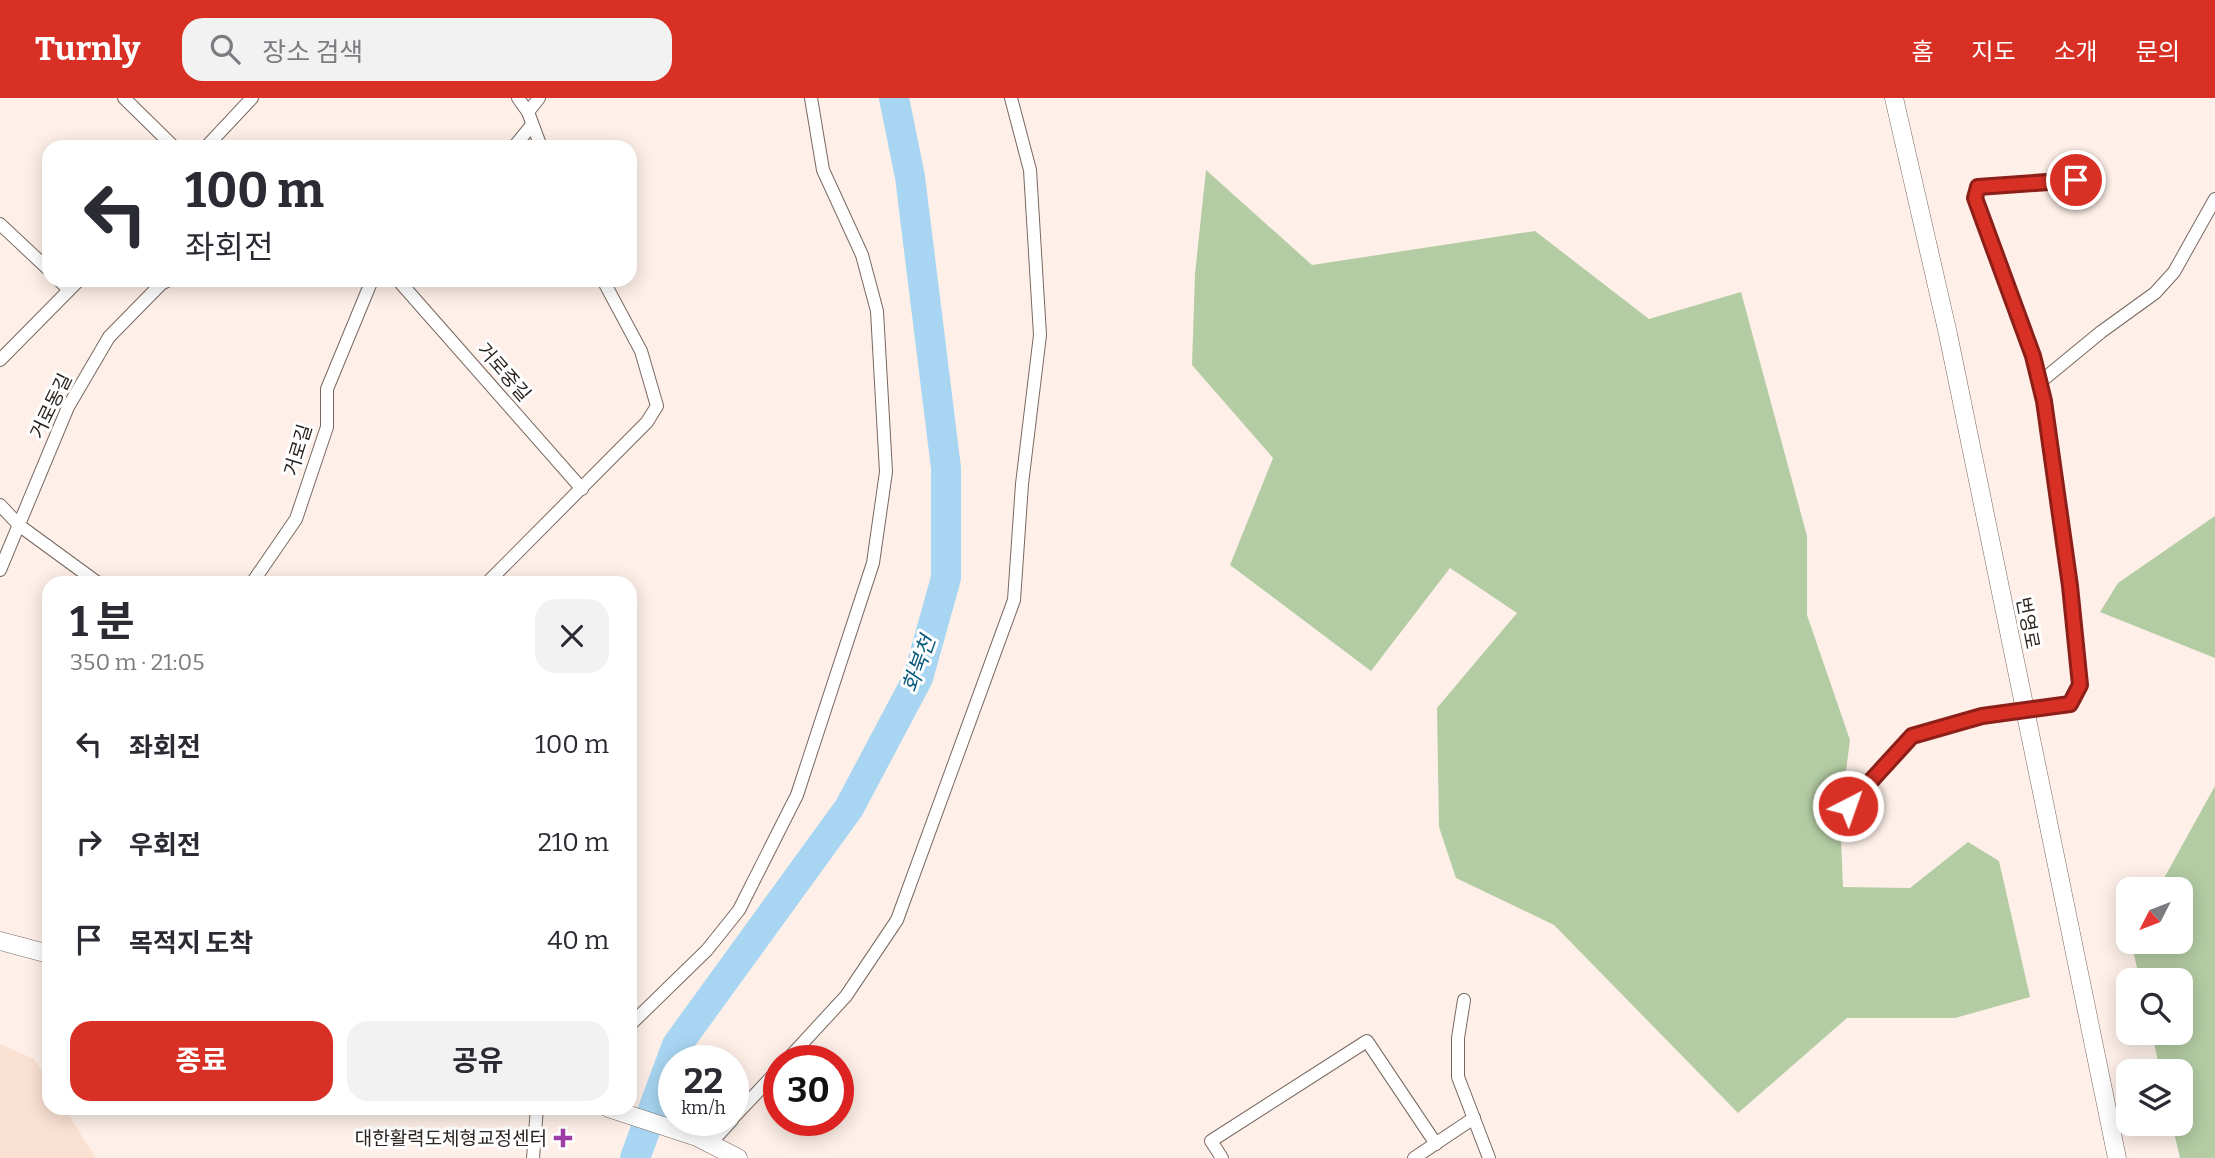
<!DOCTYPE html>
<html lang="ko">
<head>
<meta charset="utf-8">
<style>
  body { margin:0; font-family:Bitter,"Noto Sans KR",serif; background:#f2f2f3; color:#2b2b33; height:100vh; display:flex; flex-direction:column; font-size:26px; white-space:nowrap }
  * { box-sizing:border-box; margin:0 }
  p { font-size:23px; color:#7c7c81 }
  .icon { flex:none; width:38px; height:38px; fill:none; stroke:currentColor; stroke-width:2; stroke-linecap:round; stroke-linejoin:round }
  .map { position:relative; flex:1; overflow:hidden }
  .drawer { position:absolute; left:42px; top:478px; width:595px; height:539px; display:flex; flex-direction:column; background:#fff; border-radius:21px; box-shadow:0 4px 18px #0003 }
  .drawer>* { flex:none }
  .guide { position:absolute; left:42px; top:42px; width:595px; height:147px; border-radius:21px; box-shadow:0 4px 18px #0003; background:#fff; color:#2b2b33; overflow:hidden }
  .needle { width:46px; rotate:228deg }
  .tools { position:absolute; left:2116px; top:779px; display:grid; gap:14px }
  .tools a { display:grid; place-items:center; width:77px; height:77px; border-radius:14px; background:#fff; box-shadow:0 4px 18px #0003; font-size:35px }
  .speed { position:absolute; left:658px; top:947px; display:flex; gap:14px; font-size:35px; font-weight:700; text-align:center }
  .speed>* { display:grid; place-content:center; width:91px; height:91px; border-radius:50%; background:#fff; box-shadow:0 4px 18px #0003; line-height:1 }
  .speed small { font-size:18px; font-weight:400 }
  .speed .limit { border:10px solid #d22; background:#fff; color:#111 }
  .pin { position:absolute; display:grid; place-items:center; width:60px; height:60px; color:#fff; margin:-30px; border:4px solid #fff; border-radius:50%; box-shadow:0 2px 7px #0007 }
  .me { position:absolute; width:77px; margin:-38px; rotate:41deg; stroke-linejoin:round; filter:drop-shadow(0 0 5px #0008) }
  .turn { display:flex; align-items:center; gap:24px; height:147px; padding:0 28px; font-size:32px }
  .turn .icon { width:91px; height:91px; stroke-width:2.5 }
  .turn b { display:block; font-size:49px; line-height:60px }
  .round { display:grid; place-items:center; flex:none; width:74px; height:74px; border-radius:21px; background:#f2f2f3 }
  .headline { display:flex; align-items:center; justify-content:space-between; height:119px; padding:0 28px }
  h1 { font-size:42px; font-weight:700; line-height:52px }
  .primary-button { display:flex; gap:14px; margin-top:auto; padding:14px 28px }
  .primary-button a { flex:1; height:80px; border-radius:21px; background:#d93025; color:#fff; font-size:28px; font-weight:700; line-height:80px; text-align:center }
  .primary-button a+a { background:#f2f2f3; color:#2b2b33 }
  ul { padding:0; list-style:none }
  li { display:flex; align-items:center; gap:21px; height:98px; padding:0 28px }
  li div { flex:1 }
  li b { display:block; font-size:26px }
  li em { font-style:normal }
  header { display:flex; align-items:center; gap:42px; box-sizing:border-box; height:98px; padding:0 35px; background:#d93025; color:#fff }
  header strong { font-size:33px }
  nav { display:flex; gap:38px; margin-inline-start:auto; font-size:24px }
  .search { width:490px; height:63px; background:#f2f2f3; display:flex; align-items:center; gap:18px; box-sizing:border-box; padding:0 24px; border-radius:21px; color:#7c7c81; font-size:26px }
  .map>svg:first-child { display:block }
</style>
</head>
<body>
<header>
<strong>Turnly</strong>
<div class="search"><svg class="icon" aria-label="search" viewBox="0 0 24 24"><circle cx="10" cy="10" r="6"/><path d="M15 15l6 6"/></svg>장소 검색</div>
<nav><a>홈</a><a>지도</a><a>소개</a><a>문의</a></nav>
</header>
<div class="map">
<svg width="2215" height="1060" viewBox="0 0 2215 1060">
  <rect width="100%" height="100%" fill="#fef0e8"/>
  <polygon fill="#fae1d2" points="0,946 34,961 49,985 49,1010 64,1010 96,1060 0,1060"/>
  <g fill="#b3cca3">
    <polygon points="1206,72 1312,167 1535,133 1649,221 1741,194 1807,438 1807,517 1850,642 1840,718 1843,789 1910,790 1968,744 1999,763 2030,899 1955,920 1847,920 1738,1015 1554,827 1456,780 1439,729 1437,610 1517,515 1450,470 1371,573 1230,467 1273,360 1192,267 1195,176"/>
    <polygon points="2215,418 2215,560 2100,514 2118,485"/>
    <polygon points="2215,688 2215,1060 2180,1060 2172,1026 2180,1026 2180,973 2160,973 2152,935 2180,934 2180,882 2140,882 2131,844 2180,844 2180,791 2158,791"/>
  </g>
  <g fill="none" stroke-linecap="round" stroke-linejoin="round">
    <polyline stroke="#a8d6f2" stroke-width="30" points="635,1060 677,947 849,710 918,580 946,480 946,370 910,79 894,0"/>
    <defs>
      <g id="street">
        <polyline points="124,0 174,49"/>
        <polyline points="518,0 528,14 541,49"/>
        <polyline points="528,14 539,0"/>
        <polyline points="206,49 252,0"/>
        <polyline points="514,49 531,28"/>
        <polyline points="0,126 49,172"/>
        <polyline points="59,182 69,192"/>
        <polyline points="398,182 582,391"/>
        <polyline points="0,262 79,182"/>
        <polyline points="2039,285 2101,234 2155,195 2174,174 2215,101"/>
        <polyline points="0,407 20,428 98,485"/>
        <polyline points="0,472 68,309 109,239 161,186 169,182"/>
        <polyline points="252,485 296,421 327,329 327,291 372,182"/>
        <polyline points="487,485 647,324 657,308 641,253 603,182"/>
        <polyline points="2070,606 2080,587 2070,488 2044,303 2033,258 1975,100 1978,89 2076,82"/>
        <polyline points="1848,708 1912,638 1982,618"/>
        <polyline points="1464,902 1458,940 1458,979 1489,1060"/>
        <polyline points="630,927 707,852 739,812 797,697 873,465 886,374 877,213 862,157 823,72 811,0"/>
        <polyline points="787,962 846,898 897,822 1014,502 1022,386 1040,237 1030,72 1011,0"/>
        <polyline points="733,1020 779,971"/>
        <polyline points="710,1046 732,1022"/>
        <polyline points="533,1060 537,1010"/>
        <polyline points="1222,1060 1211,1043 1367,943 1436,1046"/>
        <polyline points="1414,1060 1474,1020"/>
      </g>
      <g id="secondary">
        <polyline points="1894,0 1948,236 2117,1060"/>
        <polyline points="0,843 49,856"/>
        <polyline points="608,1010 697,1039 738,1060"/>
      </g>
    </defs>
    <use href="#street" stroke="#786960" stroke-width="14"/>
    <use href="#secondary" stroke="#786960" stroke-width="19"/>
    <use href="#street" stroke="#fff" stroke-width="12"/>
    <use href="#secondary" stroke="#fff" stroke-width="18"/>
    <defs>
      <polyline id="street-bridge" points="1982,618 2070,606"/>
    </defs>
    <use href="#street-bridge" stroke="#786960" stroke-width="14" stroke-linecap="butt"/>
    <use href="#street-bridge" stroke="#fff" stroke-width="12"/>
  </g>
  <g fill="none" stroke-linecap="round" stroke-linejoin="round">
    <defs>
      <polyline id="route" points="1848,708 1912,638 1982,618 2070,606 2080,587 2070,488 2044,303 2033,258 1975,100 1978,89 2076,82"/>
    </defs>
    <use href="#route" stroke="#8d1f18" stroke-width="18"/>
    <use href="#route" stroke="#d93025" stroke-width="12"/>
  </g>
  <path fill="#9d3da5" stroke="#fff" stroke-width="2.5" d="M559.5 1029.5h7v7h7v7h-7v7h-7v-7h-7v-7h7z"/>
  <g text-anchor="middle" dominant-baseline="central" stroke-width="6" stroke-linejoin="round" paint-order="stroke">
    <g font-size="19" fill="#2b2521" stroke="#fff">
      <text transform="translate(504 274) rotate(49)">거로중길</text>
      <text transform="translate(51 308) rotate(-64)">거로동길</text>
      <text transform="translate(298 352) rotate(-73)">거로길</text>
      <text transform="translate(2028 525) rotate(79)">번영로</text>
    </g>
    <g font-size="19" fill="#2b2521" stroke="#fff" text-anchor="end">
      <text x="547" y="1040">대한활력도체형교정센터</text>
    </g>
    <g font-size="21" font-style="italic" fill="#0a5b7f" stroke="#fff">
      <text transform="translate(919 566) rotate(-70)">화북천</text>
    </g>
  </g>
</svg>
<div class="tools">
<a><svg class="needle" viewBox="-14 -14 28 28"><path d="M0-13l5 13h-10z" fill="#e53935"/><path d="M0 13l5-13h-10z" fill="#7c7c81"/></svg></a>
<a><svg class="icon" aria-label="search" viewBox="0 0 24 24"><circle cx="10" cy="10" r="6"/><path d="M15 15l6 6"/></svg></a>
<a><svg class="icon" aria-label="layers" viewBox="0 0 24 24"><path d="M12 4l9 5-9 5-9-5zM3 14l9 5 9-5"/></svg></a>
</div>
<div class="speed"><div>22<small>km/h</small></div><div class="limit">30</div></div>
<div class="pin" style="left:2076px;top:82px;background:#d93025"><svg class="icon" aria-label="arrive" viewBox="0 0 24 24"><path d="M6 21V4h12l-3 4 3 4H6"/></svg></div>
<svg class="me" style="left:1848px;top:708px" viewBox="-20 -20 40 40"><circle r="17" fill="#d93025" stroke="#fff" stroke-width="3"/><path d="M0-11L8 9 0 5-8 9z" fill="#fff"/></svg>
<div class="guide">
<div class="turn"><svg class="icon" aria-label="left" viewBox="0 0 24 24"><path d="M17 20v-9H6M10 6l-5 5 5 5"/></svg><div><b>100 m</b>좌회전</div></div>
</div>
<section class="drawer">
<div class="headline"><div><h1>1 분</h1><p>350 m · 21:05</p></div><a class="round"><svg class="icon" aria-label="close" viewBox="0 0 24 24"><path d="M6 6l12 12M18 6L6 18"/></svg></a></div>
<ul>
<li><svg class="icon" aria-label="left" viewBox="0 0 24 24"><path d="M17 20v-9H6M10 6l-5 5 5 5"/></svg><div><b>좌회전</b></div><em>100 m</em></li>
<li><svg class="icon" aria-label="right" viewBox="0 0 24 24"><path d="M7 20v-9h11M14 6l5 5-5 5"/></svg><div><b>우회전</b></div><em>210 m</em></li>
<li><svg class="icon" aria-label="arrive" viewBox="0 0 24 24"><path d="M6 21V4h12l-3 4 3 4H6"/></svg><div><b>목적지 도착</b></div><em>40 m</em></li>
</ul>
<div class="primary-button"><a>종료</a><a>공유</a></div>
</section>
</div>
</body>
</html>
